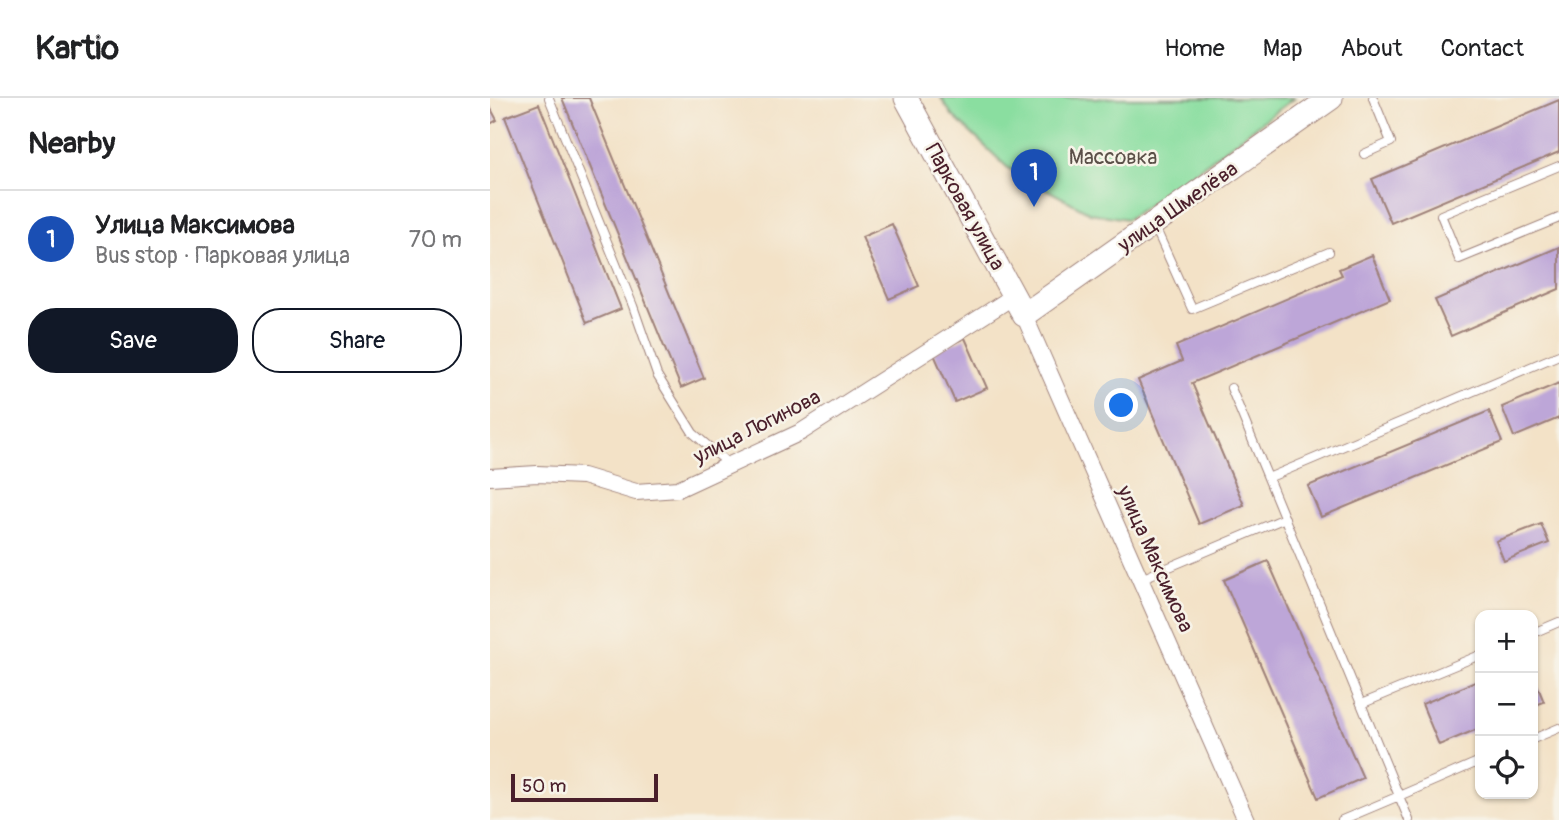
<!DOCTYPE html>
<meta charset="utf-8">
<style>
:root{--surface:#fff;--page:#f6f6f6;--text:#202124;--muted:#757577;--line:#e0e0e0;--accent:#111827}
body{margin:0;font-family:Pangolin,sans-serif;background:var(--page);color:var(--text)}
.controls{position:absolute;right:21px;bottom:21px;display:grid;overflow:hidden;border-radius:14px;box-shadow:0 2px 5px #0004}
.controls button{width:63px;height:63px;display:grid;place-items:center;padding:0;border:0;border-bottom:2px solid var(--line);background:var(--surface);color:var(--text);font:35px sans-serif}
.scale{position:absolute;left:21px;bottom:18px;width:147px;box-sizing:border-box;padding-left:7px;border:4px solid #4a1f2b;border-top:0;font-size:19px;line-height:24px;white-space:nowrap;color:#4a1f2b;-webkit-text-stroke:5px #f7f3e8;paint-order:stroke}
.you{position:absolute;left:632px;top:308px;width:24px;height:24px;margin:-18px;border:5px solid #fff;border-radius:50%;background:#1a73e8;box-shadow:0 0 0 10px #1a73e833}
.badge{display:grid;place-items:center;width:46px;height:46px;border-radius:50%;background:var(--accent);color:#fff;font-size:23px;font-weight:700}
.pin{position:absolute;translate:-50% -58px;filter:drop-shadow(0 2px 4px #0008)}
.pin::after{content:'';position:absolute;top:37px;width:24px;height:21px;background:inherit;clip-path:polygon(0 0,100% 0,50% 100%)}
.list{margin:0;padding:0;list-style:none}
h2{display:flex;justify-content:space-between;align-items:center;height:91px;margin:0;padding:0 28px;font-size:30px}
h2 small{font-size:23px;font-weight:400;color:var(--muted)}
.list li{display:grid;grid-template-columns:46px 1fr auto;gap:21px;align-items:center;box-sizing:border-box;height:98px;padding:0 28px;border-top:2px solid var(--line)}
.list b{display:block;font-size:26px;white-space:nowrap}
.list p{margin:0;font-size:23px;white-space:nowrap;color:var(--muted)}
.list em{font-size:23px;font-style:normal;color:var(--muted)}
.actions{display:flex;gap:14px;padding:21px 28px}
.actions a{flex:1;padding:16px 0;border:2px solid var(--accent);border-radius:28px;text-align:center;font-size:24px;color:var(--accent)}
.actions .main{background:var(--accent);color:#fff}
.icon{flex:none;width:38px;height:38px;fill:none;stroke:currentColor;stroke-width:2;stroke-linecap:round;stroke-linejoin:round}
.map{position:relative;flex:none;width:1069px;height:722px;overflow:hidden}
header{display:flex;align-items:center;gap:42px;box-sizing:border-box;height:98px;padding:0 35px;background:var(--surface);border-bottom:2px solid var(--line)}
header strong{font-size:33px}
nav{display:flex;gap:38px;margin-inline-start:auto;font-size:24px}
main{display:flex}
aside{flex:1;background:var(--surface)}
.map>svg:first-child{display:block}
.green{fill:#8adea0;stroke:#6a7e66;stroke-width:2}
.building{fill:#bda6d8}
.lines{fill:none;stroke-linecap:round;stroke-linejoin:round}
.lane-casing{stroke:#9e8079;stroke-width:10}
.street-casing{stroke:#9e8079;stroke-width:18}
.secondary-casing{stroke:#9e8079;stroke-width:25}
.lane{stroke:#fff;stroke-width:8}
.street{stroke:#fff;stroke-width:16}
.secondary{stroke:#fff;stroke-width:23}
.labels{text-anchor:middle;dominant-baseline:central;stroke-width:5;stroke-linejoin:round;paint-order:stroke}
.park-label{font-size:21px;fill:#5a4f48;stroke:#f7f3e8}
.street-label{font-size:21px;fill:#4a1f2b;stroke:#f7f3e8}
</style>
<header>
<strong>Kartio</strong>
<nav><a>Home</a><a>Map</a><a>About</a><a>Contact</a></nav>
</header>
<main>
<aside>
<h2>Nearby<small></small></h2>
<ul class="list">
<li><span class="badge" style="background:#1a4fb4">1</span><div><b>Улица Максимова</b><p>Bus stop · Парковая улица</p></div><em>70 m</em></li>
</ul>
<div class="actions"><a class="main">Save</a><a>Share</a></div>
</aside>
<div class="map">
<svg width="1069" height="722" viewBox="0 0 1069 722">
<rect width="100%" height="100%" fill="#f7f3e8"/>
<filter id="ink" filterUnits="userSpaceOnUse"><feTurbulence type="fractalNoise" baseFrequency=".0143" numOctaves="2"/><feDisplacementMap in="SourceGraphic" scale="14" xChannelSelector="R" yChannelSelector="G"/><feConvolveMatrix kernelMatrix="1 2 1 2 8 2 1 2 1" color-interpolation-filters="sRGB"/></filter>
<filter id="wash" filterUnits="userSpaceOnUse"><feTurbulence type="fractalNoise" baseFrequency=".00686" numOctaves="4" result="noise"/><feDisplacementMap in="SourceGraphic" scale="28" xChannelSelector="R" yChannelSelector="G"/><feGaussianBlur stdDeviation="1.57" result="paint"/><feColorMatrix in="noise" values="0 0 0 0 0 0 0 0 0 0 0 0 0 0 0 0 0 1.4 0 .05"/><feComposite in="paint" operator="in"/></filter>
<g filter="url(#wash)">
<rect width="100%" height="100%" fill="#f3e2c7"/>
<path class="green" d="M451,0H804L687,87L637,121L600,115L519,71L462,17Z"/>
<g id="blocks">
<path class="building" d="M72,0H99L214,280L191,290Z
M1069,2V54L901,125L882,81Z
M49,6L131,211L97,225L15,19Z
M0,9L7,22L0,26Z
M402,126L429,188L399,201L372,139Z
M1069,149V191L961,238L945,202Z
M882,157L900,201L702,285L754,407L709,426L648,282L692,263L686,248L852,177L849,171Z
M475,240L497,290L465,304L443,254Z
M1069,285V320L1024,339L1012,309Z
M999,313L1012,344L831,419L818,388Z
M1051,426L1059,445L1014,463L1006,443Z
M778,463L873,680L828,700L734,482Z
M1043,577L1054,604L1043,608Z
M990,582V630L949,647L932,606Z"/>
</g>
</g>
<g filter="url(#ink)">
<use href="#blocks" fill-opacity="0" stroke="#9e8079" stroke-width="2"/>
<g class="lines">
<g class="lane-casing">
<path id="lane" d="M59,0L143,208L167,277L203,335L241,368
M874,56L901,44L883,0
M1069,68L951,117L969,161L1069,120
M665,129L702,211L839,154
M741,290L909,698L852,722
M778,380L1069,257
M651,481L795,420
M1043,535L1069,524
M871,606L990,557
M1043,641L1069,630
M919,722L909,698L990,663"/>
</g>
<g class="street-casing">
<path id="street" d="M534,217L756,722
M0,379L47,376L93,378L146,394L188,391L311,334L524,198"/>
</g>
<g class="secondary-casing">
<path id="secondary" d="M416,0L534,217L841,0"/>
</g>
<use href="#lane" class="lane"/>
<use href="#street" class="street"/>
<use href="#secondary" class="secondary"/>
</g>
</g>
<g class="labels">
<g class="park-label">
<text x="623" y="59">Массовка</text>
</g>
<g class="street-label">
<text transform="translate(475 109) rotate(61)">Парковая улица</text>
<text transform="translate(688 109) rotate(-35)">улица Шмелёва</text>
<text transform="translate(267 329) rotate(-27)">улица Логинова</text>
<text transform="translate(665 461) rotate(66)">улица Максимова</text>
</g>
</g>
</svg>
<div class="controls">
<button>+</button>
<button>−</button>
<button><svg class="icon" aria-label="locate" viewBox="0 0 24 24"><circle cx="12" cy="12" r="6"/><path d="M12 2v4M12 18v4M2 12h4M18 12h4"/></svg></button>
</div>
<div class="scale">50 m</div>
<div class="you"></div>
<div class="pin badge" style="left:544px;top:109px;background:#1a4fb4">1</div>
</div>
</main>
